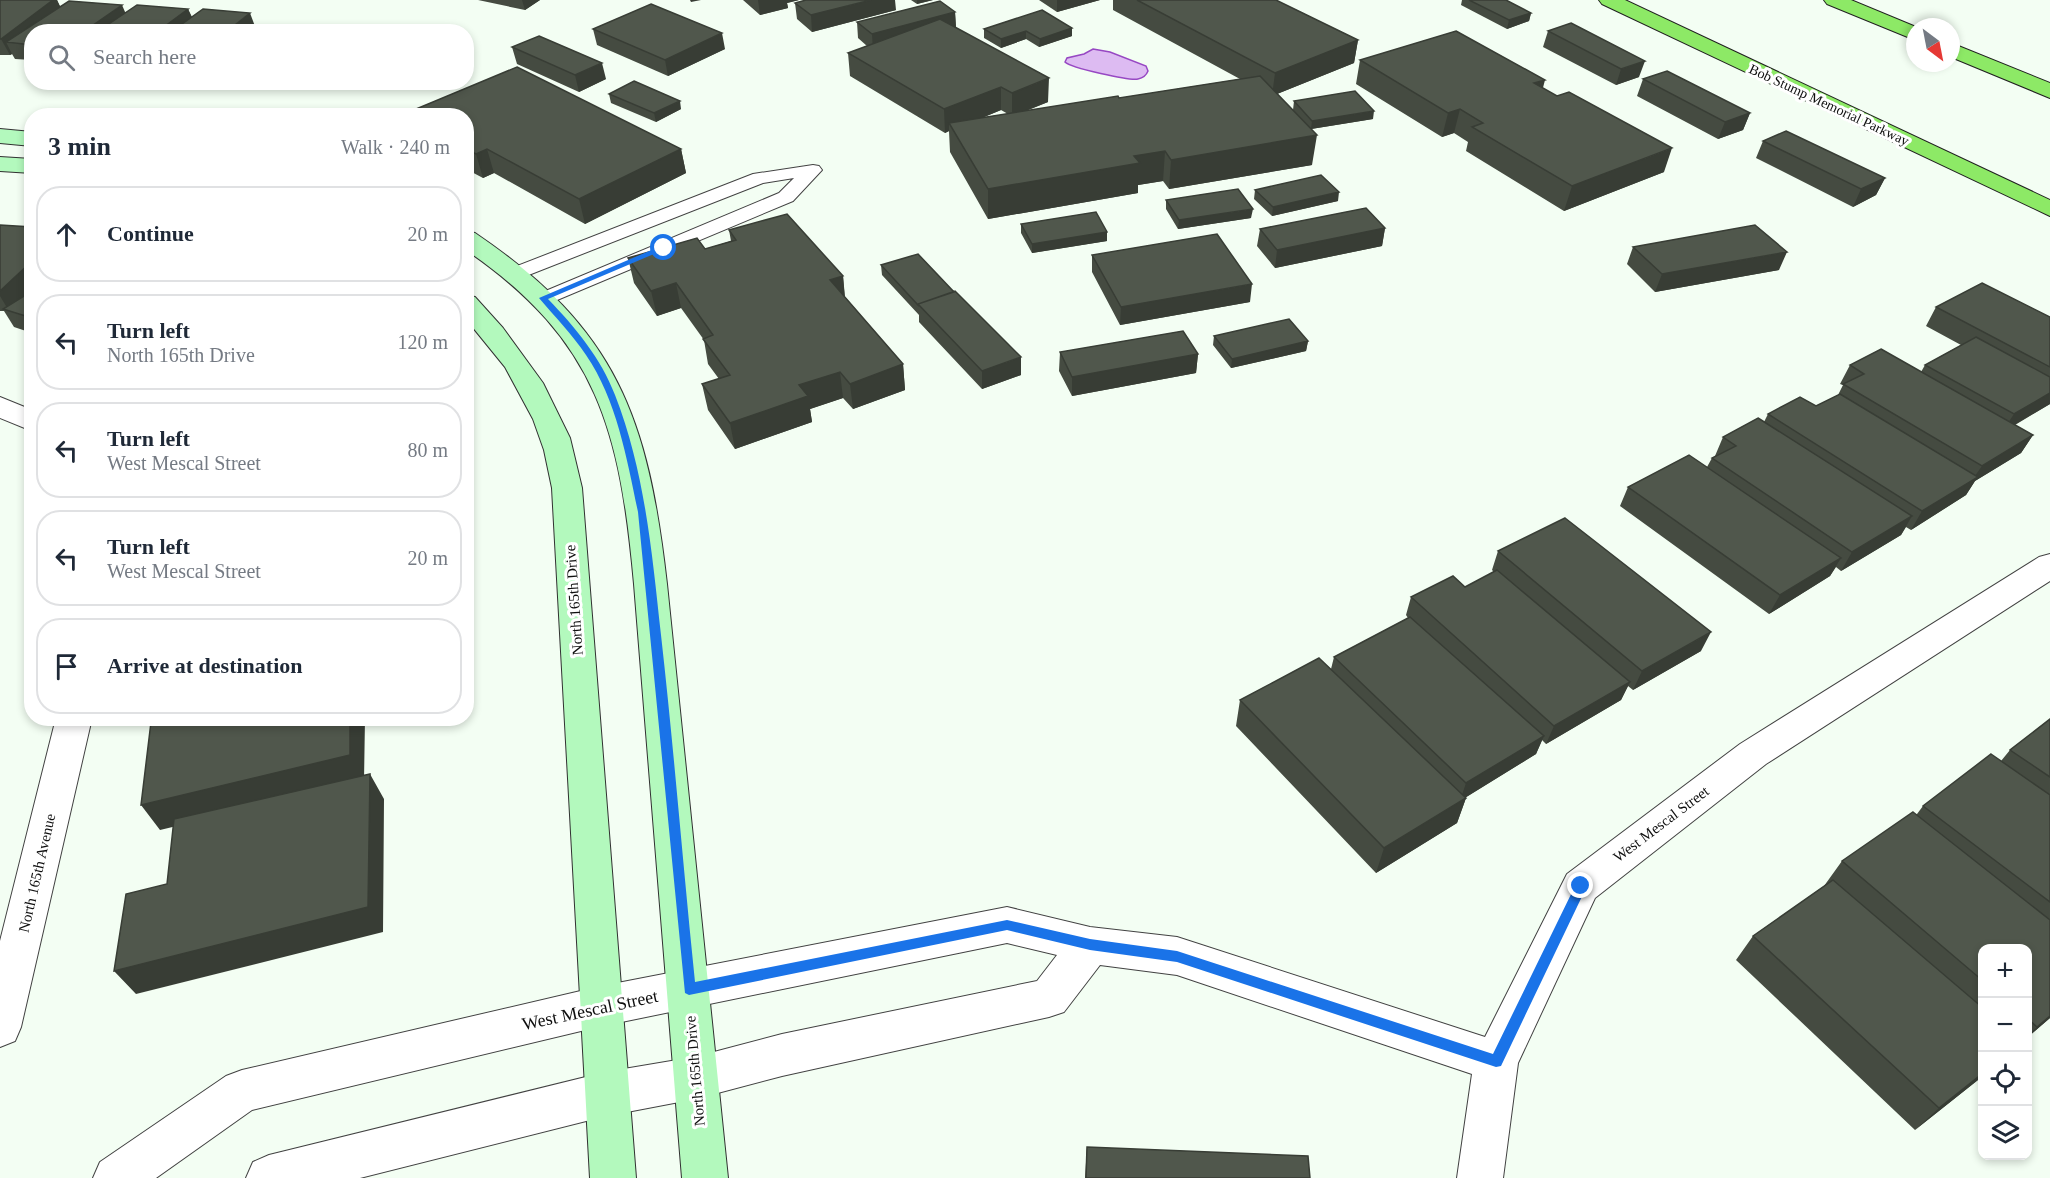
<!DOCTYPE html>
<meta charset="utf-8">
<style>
:root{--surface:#fff;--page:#f2f2f3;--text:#1f2937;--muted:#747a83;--line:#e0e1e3}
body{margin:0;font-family:"Times New Roman",serif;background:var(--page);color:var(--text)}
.controls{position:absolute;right:18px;bottom:18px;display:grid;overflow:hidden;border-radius:12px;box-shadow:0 3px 9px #0003}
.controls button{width:54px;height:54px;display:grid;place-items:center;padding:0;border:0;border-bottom:2px solid var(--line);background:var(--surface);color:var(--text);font:30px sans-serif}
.compass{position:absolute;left:1906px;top:18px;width:54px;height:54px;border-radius:50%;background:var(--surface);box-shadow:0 3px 9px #0003;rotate:148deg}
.stop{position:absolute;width:18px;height:18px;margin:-14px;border:4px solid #1a73e8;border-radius:50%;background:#fff}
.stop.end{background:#1a73e8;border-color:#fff;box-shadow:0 2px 6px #0008}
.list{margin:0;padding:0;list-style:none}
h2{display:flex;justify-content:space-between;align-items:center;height:78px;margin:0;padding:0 24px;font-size:26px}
h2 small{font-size:20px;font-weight:400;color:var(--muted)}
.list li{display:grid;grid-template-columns:39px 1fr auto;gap:18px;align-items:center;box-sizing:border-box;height:96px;margin:0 12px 12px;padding:0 12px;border:2px solid var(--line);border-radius:24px}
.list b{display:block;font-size:22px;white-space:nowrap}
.list p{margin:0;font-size:20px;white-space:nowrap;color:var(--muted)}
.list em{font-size:20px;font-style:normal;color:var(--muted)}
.icon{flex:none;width:33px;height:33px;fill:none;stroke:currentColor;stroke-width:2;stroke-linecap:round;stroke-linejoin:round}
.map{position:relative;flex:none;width:2050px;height:1178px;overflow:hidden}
.search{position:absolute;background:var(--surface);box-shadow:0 3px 9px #0003;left:24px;top:24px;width:450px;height:66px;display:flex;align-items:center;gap:15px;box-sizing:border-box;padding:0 21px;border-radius:24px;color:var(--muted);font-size:22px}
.panel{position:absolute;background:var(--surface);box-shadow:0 3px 9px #0003;left:24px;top:108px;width:450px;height:618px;border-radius:24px}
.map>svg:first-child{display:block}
.water{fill:#ddbbf2;stroke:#9748c3;stroke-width:1.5}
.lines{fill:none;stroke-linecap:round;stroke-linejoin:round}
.lane-casing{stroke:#424242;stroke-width:2}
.street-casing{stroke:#424242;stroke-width:2}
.secondary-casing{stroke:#313131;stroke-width:2}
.highway-casing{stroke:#202020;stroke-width:2}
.lane{fill:#fff;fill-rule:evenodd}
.street{fill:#fff;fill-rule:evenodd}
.secondary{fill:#b3f9bd;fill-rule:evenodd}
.highway{fill:#8de966;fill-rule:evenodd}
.wall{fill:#454b41;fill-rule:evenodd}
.shaded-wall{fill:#383d35}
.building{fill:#50574c;stroke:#383d35;stroke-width:1.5}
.route{fill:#1a73e8}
.labels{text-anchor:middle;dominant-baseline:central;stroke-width:6;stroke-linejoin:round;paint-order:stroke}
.far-street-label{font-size:14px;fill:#0f0f0f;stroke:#fff}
.street-label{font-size:15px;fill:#0f0f0f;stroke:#fff}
.near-street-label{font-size:18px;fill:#0f0f0f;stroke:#fff}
</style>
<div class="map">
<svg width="2050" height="1178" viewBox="0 0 2050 1178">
<rect width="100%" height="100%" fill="#f3fef3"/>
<path class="water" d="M1093,49L1110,52L1146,66L1148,71C1146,76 1143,78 1138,79C1130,81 1071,68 1065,62L1067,58L1084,54Z"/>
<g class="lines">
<g class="lane-casing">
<path id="lane" d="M813,165L819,166L822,170L793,201L550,303H536L533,299L536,295L779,193L794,178L763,183L521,278H507L504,274L507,270L753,174Z"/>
</g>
<g class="street-casing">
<path id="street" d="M0,397L32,410V431L0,418Z
M2050,554V581L1766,764L1595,898L1518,1063L1503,1178H1457L1472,1074L1177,975L1100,965L1064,1012L1049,1017L782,1076L695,1099L606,1116L360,1178H246L253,1162L269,1155L606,1072L695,1057L782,1034L1037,981L1057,955L1007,943L602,1026L252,1110L156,1178H93L100,1162L226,1076L242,1070L602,986L1007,907L1090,927L1177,937L1485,1037L1567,874L1740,744L2039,557Z
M56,718H92L21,1027L15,1041L0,1047V941Z"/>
</g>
<g class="secondary-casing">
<path id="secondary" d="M0,129L32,132V146L0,143Z
M0,157L32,159V173L0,171Z
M466,231L475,233C618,330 648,418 667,584L728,1178H682L634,584C620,432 599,341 466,250Z
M466,295L475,297L503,328L543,383L570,438L582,488L636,1178H590L552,488L544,450L533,419L505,367L466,319Z"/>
</g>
<g class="highway-casing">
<path id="highway" d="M1599,0H1625L2050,200V216L1602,4Z
M1824,0H1851L1916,27L1915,40L1827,4Z
M1951,43L2050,83V98L1951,57Z"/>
</g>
<use href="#lane" class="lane"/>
<use href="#street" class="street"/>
<use href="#secondary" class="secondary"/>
<use href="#highway" class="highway"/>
</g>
<path class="wall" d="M0,0H57L60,7L125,12L188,9L192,17L256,29L253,32H32V60L15,59L12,54L10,55H0Z
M478,0H540L525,10Z
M743,0H799L787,3L788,8L760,15Z
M911,0H933L917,4Z
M1039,0H1100L1057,12Z
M1113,0H1276L1358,40L1354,63L1277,94L1293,110L1294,101L1373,119L1311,129L1312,165L1169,189L1163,181L1138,185V193L988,219L950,152L949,131L945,133L850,76L848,53L867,46L858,38L857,22L955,12L956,28L1048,102L1026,111L1119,98L1240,79L1113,10ZM1001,110L1008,114L984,117Z
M1462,0H1506L1531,13L1529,21L1507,29L1461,5Z
M795,3L896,10L812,32L797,19Z
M1072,28V36L1039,47L1026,39L1001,48L984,38V29Z
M593,29L725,49L668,76L597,45Z
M1548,31L1639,77L1616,85L1543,47Z
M512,47L606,79L579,92L517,64Z
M1360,60L1543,88L1664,172L1564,211L1466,151L1468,142L1454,133L1442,137L1356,84Z
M517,67L681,149L686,173L585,224L494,173L483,178L466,169V116H405L404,114Z
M1643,79L1750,113L1743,130L1718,139L1637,96Z
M609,94L681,109L656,122L611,103Z
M1763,141L1885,178L1876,195L1853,207L1756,158Z
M1255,190L1338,201L1272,216L1254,199Z
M1166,200L1251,218L1178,229L1166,209Z
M1021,224L1107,232V241L1032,253L1021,233Z
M0,225L32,227V290L27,294L32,291V333L14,327L4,311H0Z
M1385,228L1382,246L1275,268L1257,246L1260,229Z
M729,230L843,276L845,297L903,364L905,390L853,409L843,398L810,409L812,422L735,449L708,410L702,384L719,379L708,364L704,340L681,308L657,316L634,283L628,258L705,249L731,241Z
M1633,247L1779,270L1655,292L1627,264Z
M1092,255L1250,302L1120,325L1092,272Z
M881,265L1021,375L982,389L919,322V315L882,275Z
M1936,307L2050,317V404L2015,425L2033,435L2021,453L1975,481L1966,495L1911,530L1906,527L1901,535L1841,571L1836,567L1830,576L1769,614L1620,506L1628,487L1707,467L1712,458L1715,456L1723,437L1764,422L1768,414L1816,406L1838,395L1843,385L1840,384L1850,365L1921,372L1925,365L1961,345L1926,326Z
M1214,336L1308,341L1306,351L1231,368L1213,345Z
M1060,352L1198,354L1196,373L1072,396L1059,371Z
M1498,551L1701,651L1633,690L1628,686L1621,700L1546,744L1542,740L1536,754L1466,797V798L1457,823L1376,873L1236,726L1240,700L1331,669L1334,657L1408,618L1406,615L1411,597L1465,587L1494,572L1492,570Z
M2050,719V1018L2028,1037V948H1983V1076L1915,1130L1736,960L1753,936L1824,886L1842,861L1917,814L1923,806L2001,761L2010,750Z
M1087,1147L1310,1178H1085Z"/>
<path class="shaded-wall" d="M53,0H57L64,14L6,42L12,54L10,55L1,39Z
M522,0H540L525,10Z
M690,0H701L691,2Z
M758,0H799L787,3L788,8L760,15Z
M871,0H895L896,10L812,32L811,15Z
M917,0H933L917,4Z
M1057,0H1100L1057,12Z
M122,5L129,21L114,32H83Z
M188,9L195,25L187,32H157Z
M955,12L956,28L873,51L872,34Z
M250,13L256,29L253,32H226Z
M1531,13L1529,21L1507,29L1509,20Z
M1072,28V36L1039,47L1040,39Z
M1026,31V39L1001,48V39Z
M722,33L725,49L668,76L665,60Z
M1358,40L1354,63L1272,96L1275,73Z
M1645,61L1639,77L1616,85L1621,69Z
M602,63L606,79L579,92L575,75Z
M1049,78L1048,102L1012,116V93Z
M1545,80L1539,103L1534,83Z
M1001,87V110L953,130L949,123V131L945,133L944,109Z
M680,101L681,109L656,122L654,113Z
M1460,109L1454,133L1442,137L1448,113Z
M1374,111L1373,119L1311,129L1312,121Z
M1750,113L1743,130L1718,139L1725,122Z
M1317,135L1312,165L1169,189L1171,160Z
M1672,148L1664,172L1564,211L1572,186Z
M487,149L494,173L483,178L476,154Z
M681,149L686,173L585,224L579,199Z
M1165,151L1163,181L1138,185V193L988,219V189L1134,156Z
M1885,178L1876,195L1853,207L1861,189Z
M1339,192L1338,201L1272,216L1273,207Z
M1253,209L1251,218L1178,229L1179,220Z
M1385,228L1382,246L1275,268L1277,250Z
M1107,232V241L1032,253V244Z
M1787,252L1779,270L1655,292L1662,274Z
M32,261V290L9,311L0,296V291Z
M843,276L845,301L830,280Z
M676,283L681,308L657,316L651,291Z
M1252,284L1250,302L1120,325L1121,307Z
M1308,341L1306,351L1231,368L1232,359Z
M1198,354L1196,373L1072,396V377Z
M1021,357V375L982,389V371Z
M903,364L905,390L853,409L850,384Z
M840,372L843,398L810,409L812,422L735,449L730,423L799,385Z
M2050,393V404L2002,432L2014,414Z
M2033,435L2021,453L1975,481L1966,495L1911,530L1922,511L1972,480L1982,466Z
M1912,516L1901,535L1841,571L1852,552Z
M1841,558L1830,576L1769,614L1780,595Z
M1711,632L1701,651L1633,690L1642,671Z
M1630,682L1621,700L1546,744L1554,726Z
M350,718H365L364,781L160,830L141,805Z
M1544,736L1536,754L1460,801L1466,783Z
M370,774L384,799L383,932L136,994L114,971Z
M1466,798L1457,823L1376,873L1384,848Z
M2050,1016V1018L2028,1037V1035Z
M1983,1073V1076L1915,1130L1939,1108Z"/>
<path class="building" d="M0,0H53L1,39H0Z
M806,0H871L811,15L795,3Z
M1137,0H1276L1358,40L1275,73Z
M1469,0H1506L1531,13L1509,20Z
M69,1L122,5L83,32H32V45L6,42Z
M940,1L955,12L872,34L857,22Z
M651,4L722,33L665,60L593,29Z
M137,5L188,9L157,32H97Z
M203,9L250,13L226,32H171Z
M1042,10L1072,28L1040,39L1026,31L1001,39L984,29Z
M940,19L1049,78L1012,93L1001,87L944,109L848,53Z
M1571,23L1645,61L1621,69L1548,31Z
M1456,31L1545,80L1534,83L1557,96L1569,92L1672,148L1572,186L1472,127L1483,123L1460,109L1448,113L1360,60Z
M539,36L602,63L575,75L512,47Z
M517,67L681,149L579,199L487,149L476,154L466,149V116H406L404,114Z
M1667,71L1750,113L1725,122L1643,79Z
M1260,76L1317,135L1171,160L1165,151L1134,156L1140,163L988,189L949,123L1118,96L1119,98Z
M634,81L680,101L654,113L609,94Z
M1355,91L1374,111L1312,121L1294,101Z
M1786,131L1885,178L1861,189L1763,141Z
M1321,175L1339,192L1273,207L1255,190Z
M1238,189L1253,209L1179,220L1166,200Z
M1366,208L1385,228L1277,250L1260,229Z
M1096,212L1107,232L1032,244L1021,224Z
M787,214L843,276L830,280L903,364L850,384L840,372L799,385L808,396L730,423L702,384L730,375L703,339L713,335L676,283L651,291L628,258L697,238L705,249L736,240L729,230Z
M0,225L32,227V261L0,291Z
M1755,225L1787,252L1662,274L1633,247Z
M1217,234L1252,284L1121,307L1092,255Z
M918,254L954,292L918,304V305L881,265Z
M1982,283L2050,317V367L1936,307Z
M32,291V318L3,309Z
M955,291L1021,357L982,371L918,304Z
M1289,319L1308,341L1232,359L1214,336Z
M1183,331L1198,354L1072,377L1060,352Z
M1976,337L2050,377V393L2014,414L1925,365Z
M1881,349L2033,435L1982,466L1843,384L1864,374L1850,365Z
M1840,394L1978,477L1922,511L1768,414L1800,397L1816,406Z
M1758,418L1912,516L1852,552L1712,458L1736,446L1723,437Z
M1689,455L1841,558L1780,595L1628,487Z
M1565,518L1711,632L1642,671L1498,551Z
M1497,570L1630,682L1554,726L1411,597L1453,576L1465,587Z
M1410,617L1544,736L1466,783L1334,657Z
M1319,658L1466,798L1384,848L1240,700Z
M165,718H350V755L141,805L151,722Z
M2050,719V777L2010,750Z
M1991,754L2050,795V902L1923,806Z
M370,774L368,907L114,971L126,894L167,884L174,819Z
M1913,812L2050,920V1016L2037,1027L2028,1019V948H1983V981L1842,861Z
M1833,880L1983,1008V1073L1939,1108L1753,936Z
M1087,1147L1308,1156L1310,1178H1086Z"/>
<path class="route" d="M661,246L668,248L548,299C575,327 601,358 615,395C645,472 652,553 661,635C674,750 683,866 695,982L1007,920L1090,939L1177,951L1493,1054L1577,882H1585L1587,886L1501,1066L1496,1067L1177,962L1090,950L1007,930L689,995L685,993L638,512C627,460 617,400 586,355C572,334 555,317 539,298Z"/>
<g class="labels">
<g class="far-street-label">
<text transform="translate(1829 105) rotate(25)">Bob Stump Memorial Parkway</text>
</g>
<g class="street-label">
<text transform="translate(574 600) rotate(-94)">North 165th Drive</text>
<text transform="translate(1661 824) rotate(-37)">West Mescal Street</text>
<text transform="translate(37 873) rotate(-77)">North 165th Avenue</text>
<text transform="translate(695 1071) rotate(-95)">North 165th Drive</text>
</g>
<g class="near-street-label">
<text transform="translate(590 1010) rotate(-12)">West Mescal Street</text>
</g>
</g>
</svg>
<div class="controls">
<button>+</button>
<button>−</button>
<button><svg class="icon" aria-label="locate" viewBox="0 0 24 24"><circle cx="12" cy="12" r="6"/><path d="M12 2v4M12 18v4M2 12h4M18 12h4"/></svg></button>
<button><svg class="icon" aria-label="layers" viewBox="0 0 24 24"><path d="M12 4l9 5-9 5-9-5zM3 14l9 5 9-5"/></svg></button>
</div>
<svg class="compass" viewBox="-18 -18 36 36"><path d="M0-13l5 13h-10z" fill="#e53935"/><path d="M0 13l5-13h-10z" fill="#747a83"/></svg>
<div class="stop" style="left:664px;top:248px"></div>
<div class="stop end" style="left:1581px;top:886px"></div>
<div class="search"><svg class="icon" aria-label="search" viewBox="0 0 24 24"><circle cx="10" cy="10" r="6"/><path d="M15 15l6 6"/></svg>Search here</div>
<section class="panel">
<h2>3 min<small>Walk · 240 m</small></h2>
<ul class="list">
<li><svg class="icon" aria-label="ahead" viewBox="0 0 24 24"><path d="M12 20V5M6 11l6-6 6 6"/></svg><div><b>Continue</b></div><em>20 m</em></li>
<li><svg class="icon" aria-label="left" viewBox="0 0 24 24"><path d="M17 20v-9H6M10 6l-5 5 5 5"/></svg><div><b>Turn left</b><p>North 165th Drive</p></div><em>120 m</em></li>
<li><svg class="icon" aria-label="left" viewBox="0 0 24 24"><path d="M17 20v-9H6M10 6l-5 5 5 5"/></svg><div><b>Turn left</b><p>West Mescal Street</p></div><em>80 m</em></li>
<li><svg class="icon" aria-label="left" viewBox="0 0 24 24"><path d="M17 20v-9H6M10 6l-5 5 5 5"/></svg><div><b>Turn left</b><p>West Mescal Street</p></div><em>20 m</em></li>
<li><svg class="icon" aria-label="arrive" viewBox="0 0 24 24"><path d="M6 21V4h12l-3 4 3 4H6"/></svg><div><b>Arrive at destination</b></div></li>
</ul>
</section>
</div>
